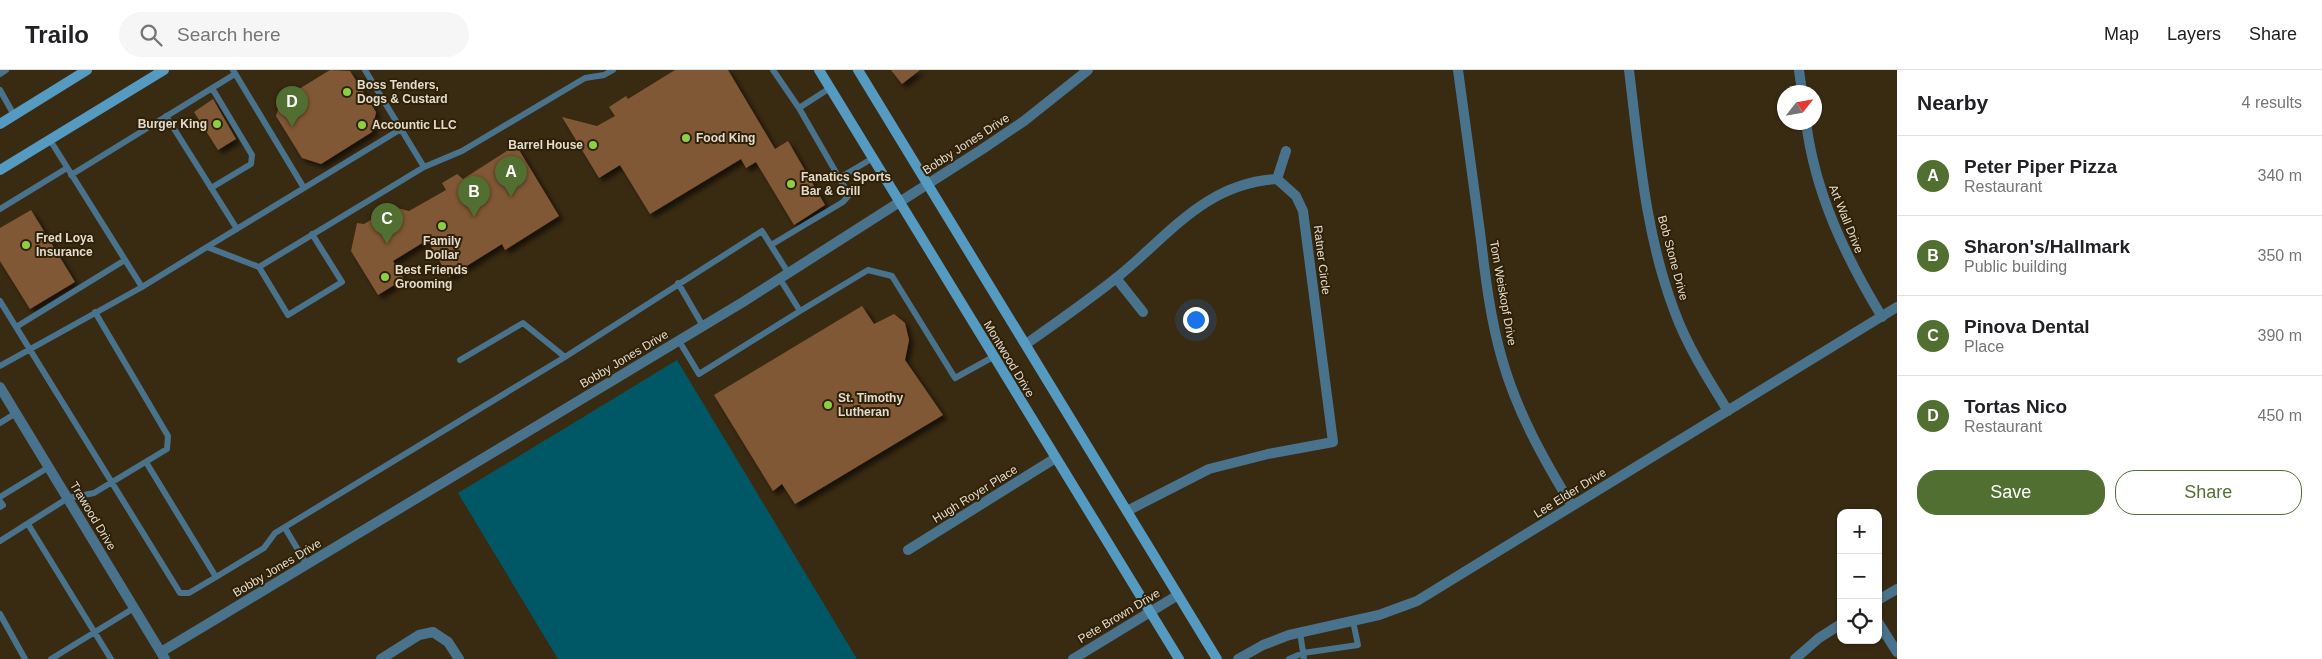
<!DOCTYPE html>
<meta charset="utf-8">
<style>
:root{--surface:#fff;--page:#f6f6f6;--text:#202124;--muted:#757577;--line:#e0e0e0;--accent:#526f32}
body{margin:0;font-family:Arial,sans-serif;background:var(--page);color:var(--text)}
.controls{position:absolute;right:15px;bottom:15px;display:grid;overflow:hidden;border-radius:10px;box-shadow:0 1px 4px #0004}
.controls button{width:45px;height:45px;display:grid;place-items:center;padding:0;border:0;border-bottom:1px solid var(--line);background:var(--surface);color:var(--text);font:25px sans-serif}
.compass{position:absolute;left:1777px;top:15px;width:45px;height:45px;border-radius:50%;background:var(--surface);box-shadow:0 1px 4px #0004;rotate:59deg}
.you{position:absolute;left:1195px;top:249px;width:18px;height:18px;margin:-12px;border:4px solid #fff;border-radius:50%;background:#1a73e8;box-shadow:0 0 0 8px #1a73e833}
.badge{display:grid;place-items:center;width:32px;height:32px;border-radius:50%;background:var(--accent);color:#fff;font-size:16px;font-weight:700}
.pin{position:absolute;translate:-50% -41px;filter:drop-shadow(0 1px 2px #0008)}
.pin::after{content:'';position:absolute;top:26px;width:18px;height:15px;background:inherit;clip-path:polygon(0 0,100% 0,50% 100%)}
.list{margin:0;padding:0;list-style:none}
h2{display:flex;justify-content:space-between;align-items:center;height:65px;margin:0;padding:0 20px;font-size:21px}
h2 small{font-size:16px;font-weight:400;color:var(--muted)}
.list li{display:grid;grid-template-columns:32px 1fr auto;gap:15px;align-items:center;box-sizing:border-box;height:80px;padding:0 20px;border-top:1px solid var(--line)}
.list b{display:block;font-size:19px;white-space:nowrap}
.list p{margin:0;font-size:16px;white-space:nowrap;color:var(--muted)}
.list em{font-size:16px;font-style:normal;color:var(--muted)}
.actions{display:flex;gap:10px;padding:15px 20px}
.actions a{flex:1;padding:11px 0;border:1px solid var(--accent);border-radius:20px;text-align:center;font-size:18px;color:var(--accent)}
.actions .main{background:var(--accent);color:#fff}
.icon{flex:none;width:28px;height:28px;fill:none;stroke:currentColor;stroke-width:2;stroke-linecap:round;stroke-linejoin:round}
.map{position:relative;flex:none;width:1897px;height:589px;overflow:hidden}
header{display:flex;align-items:center;gap:30px;box-sizing:border-box;height:70px;padding:0 25px;background:var(--surface);border-bottom:1px solid var(--line)}
header strong{font-size:24px}
nav{display:flex;gap:28px;margin-inline-start:auto;font-size:18px}
.search{width:350px;height:45px;background:var(--page);display:flex;align-items:center;gap:12px;box-sizing:border-box;padding:0 18px;border-radius:28px;color:var(--muted);font-size:19px}
main{display:flex}
aside{flex:1;background:var(--surface)}
.map>svg:first-child{display:block}
.water{fill:#005866}
.building{fill:#815834;filter:url(#shadow)}
.lines{fill:none;stroke-linecap:round;stroke-linejoin:round}
.service{stroke:#49738c;stroke-width:6}
.minor{stroke:#49738c;stroke-width:10}
.tertiary{stroke:#49738c;stroke-width:10}
.secondary{stroke:#549ac1;stroke-width:10}
.poi-dot{fill:#8ece43;stroke:#2e2108;stroke-width:2}
.labels{text-anchor:middle;dominant-baseline:central;stroke-width:4;stroke-linejoin:round;paint-order:stroke}
.poi-label{font-size:12px;font-weight:bold;fill:#e4dbcd;stroke:#2e2108;text-anchor:start}
.street-label{font-size:12px;fill:#e4dbcd;stroke:#2e2108}
</style>
<header>
<strong>Trailo</strong>
<div class="search"><svg class="icon" aria-label="search" viewBox="0 0 24 24"><circle cx="10" cy="10" r="6"/><path d="M15 15l6 6"/></svg>Search here</div>
<nav><a>Map</a><a>Layers</a><a>Share</a></nav>
</header>
<main>
<div class="map">
<svg width="1897" height="589" viewBox="0 0 1897 589">
<defs>
<filter id="shadow"><feDropShadow dx="4" dy="4" stdDeviation="2.5" flood-color="#0009"/></filter>
</defs>
<rect width="100%" height="100%" fill="#392a12"/>
<path class="water" d="M677,290L857,589H558L458,423Z"/>
<path class="building" d="M330,0L350,1L376,42L372,62L321,94L302,88L276,46L281,30Z
M675,0H728L775,79L788,71L825,135L794,155L756,92L746,98L741,89L650,144L620,95L599,108L562,47L597,56L615,46L609,37L626,26L628,29Z
M891,0H920L902,14Z
M213,29L236,69L218,80L194,42Z
M516,75L559,146L505,180L502,174L449,207L427,170L393,191L404,209L378,225L351,181L357,153L364,154L393,137L409,141L446,120L442,113L457,104L463,109Z
M31,140L75,212L30,239L0,191V158Z
M862,236L874,254L894,244L905,253L909,270L905,290L943,345L795,434L782,414L773,421L714,325Z"/>
<g class="lines">
<path class="service" d="M365,0L424,97
M0,4L6,0
M0,20L14,45
M799,38L830,18
M166,46L237,159
M50,70L142,217
M71,105L235,4
M841,107L873,88
M211,118L251,94L252,85L212,18
M304,118L401,59
M0,139L67,98
M771,175L843,132L849,125L799,38L773,0
M207,177L304,118L233,0
M259,197L288,245L342,212L312,164
M780,209L800,241L868,200L892,206L955,308L993,287
M678,213L703,256
M0,231L180,523H189L216,507L146,392
M16,257L125,190
M679,271L699,304L800,241
M565,287L762,161L789,204
M0,296L142,217L207,177L259,197L424,97L462,81L585,8L604,5L613,0
M0,353L16,343
M0,427L49,397
M0,431L3,435L0,437
M28,454L111,589
M285,458L307,495
M0,471L68,428L94,423L167,379L168,366L95,242
M216,507L264,478L275,463L565,287L523,253L460,290
M0,544L25,589
M1300,562L1304,589
M51,589L134,538
M1289,589L1303,583L1358,575L1353,551"/>
<path class="minor" d="M1458,0C1465,54 1473,108 1480,162C1485,204 1490,248 1502,289C1517,342 1544,390 1572,436
M1629,0C1639,81 1645,163 1674,240C1687,276 1708,309 1728,341
M1799,0L1802,22
M1806,52C1815,123 1845,186 1882,247
M1277,109L1286,81
M1116,208L1143,242
M1026,274C1056,253 1086,232 1115,209C1168,167 1204,113 1277,109L1296,126L1303,141L1333,372L1268,384L1209,399L1127,441
M908,480L1054,389
M1878,530L1897,519
M1878,552L1897,582
M161,582L743,232L981,80L1024,51L1088,0
M381,589L419,565L433,562L448,572L459,589
M1073,589L1178,525
M1238,589L1263,575L1289,565L1379,545L1417,531L1897,237
M1795,589L1819,568L1841,554"/>
<path class="tertiary" d="M0,317L165,589"/>
<path class="secondary" d="M819,0L1179,589
M858,0L1217,589
M0,54L87,0
M0,100L164,0"/>
</g>
<g class="poi-dot">
<circle cx="347" cy="22" r="5"/>
<circle cx="217" cy="54" r="5"/>
<circle cx="362" cy="55" r="5"/>
<circle cx="686" cy="68" r="5"/>
<circle cx="593" cy="75" r="5"/>
<circle cx="791" cy="114" r="5"/>
<circle cx="442" cy="156" r="5"/>
<circle cx="26" cy="175" r="5"/>
<circle cx="385" cy="207" r="5"/>
<circle cx="828" cy="335" r="5"/>
</g>
<g class="labels">
<g class="poi-label">
<text x="357" y="15">Boss Tenders,<tspan x="357" dy="14">Dogs &amp; Custard</tspan></text>
<text x="207" y="54" text-anchor="end">Burger King</text>
<text x="372" y="55">Accountic LLC</text>
<text x="696" y="68">Food King</text>
<text x="583" y="75" text-anchor="end">Barrel House</text>
<text x="801" y="107">Fanatics Sports<tspan x="801" dy="14">Bar &amp; Grill</tspan></text>
<text x="36" y="168">Fred Loya<tspan x="36" dy="14">Insurance</tspan></text>
<text x="442" y="171" text-anchor="middle">Family<tspan x="442" dy="14">Dollar</tspan></text>
<text x="395" y="200">Best Friends<tspan x="395" dy="14">Grooming</tspan></text>
<text x="838" y="328">St. Timothy<tspan x="838" dy="14">Lutheran</tspan></text>
</g>
<g class="street-label">
<text transform="translate(966 74) rotate(-33)">Bobby Jones Drive</text>
<text transform="translate(1846 149) rotate(68)">Art Wall Drive</text>
<text transform="translate(1673 188) rotate(75)">Bob Stone Drive</text>
<text transform="translate(1322 190) rotate(83)">Ratner Circle</text>
<text transform="translate(1503 223) rotate(80)">Tom Weiskopf Drive</text>
<text transform="translate(624 289) rotate(-31)">Bobby Jones Drive</text>
<text transform="translate(1009 289) rotate(59)">Montwood Drive</text>
<text transform="translate(1570 423) rotate(-32)">Lee Elder Drive</text>
<text transform="translate(975 424) rotate(-32)">Hugh Royer Place</text>
<text transform="translate(93 446) rotate(59)">Trawood Drive</text>
<text transform="translate(277 498) rotate(-31)">Bobby Jones Drive</text>
<text transform="translate(1119 546) rotate(-31)">Pete Brown Drive</text>
</g>
</g>
</svg>
<div class="controls">
<button>+</button>
<button>−</button>
<button><svg class="icon" aria-label="locate" viewBox="0 0 24 24"><circle cx="12" cy="12" r="6"/><path d="M12 2v4M12 18v4M2 12h4M18 12h4"/></svg></button>
</div>
<svg class="compass" viewBox="-18 -18 36 36"><path d="M0-13l5 13h-10z" fill="#e53935"/><path d="M0 13l5-13h-10z" fill="#757577"/></svg>
<div class="you"></div>
<div class="pin badge" style="left:511px;top:127px">A</div>
<div class="pin badge" style="left:474px;top:147px">B</div>
<div class="pin badge" style="left:387px;top:174px">C</div>
<div class="pin badge" style="left:292px;top:57px">D</div>
</div>
<aside>
<h2>Nearby<small>4 results</small></h2>
<ul class="list">
<li><span class="badge">A</span><div><b>Peter Piper Pizza</b><p>Restaurant</p></div><em>340 m</em></li>
<li><span class="badge">B</span><div><b>Sharon's/Hallmark</b><p>Public building</p></div><em>350 m</em></li>
<li><span class="badge">C</span><div><b>Pinova Dental</b><p>Place</p></div><em>390 m</em></li>
<li><span class="badge">D</span><div><b>Tortas Nico</b><p>Restaurant</p></div><em>450 m</em></li>
</ul>
<div class="actions"><a class="main">Save</a><a>Share</a></div>
</aside>
</main>
